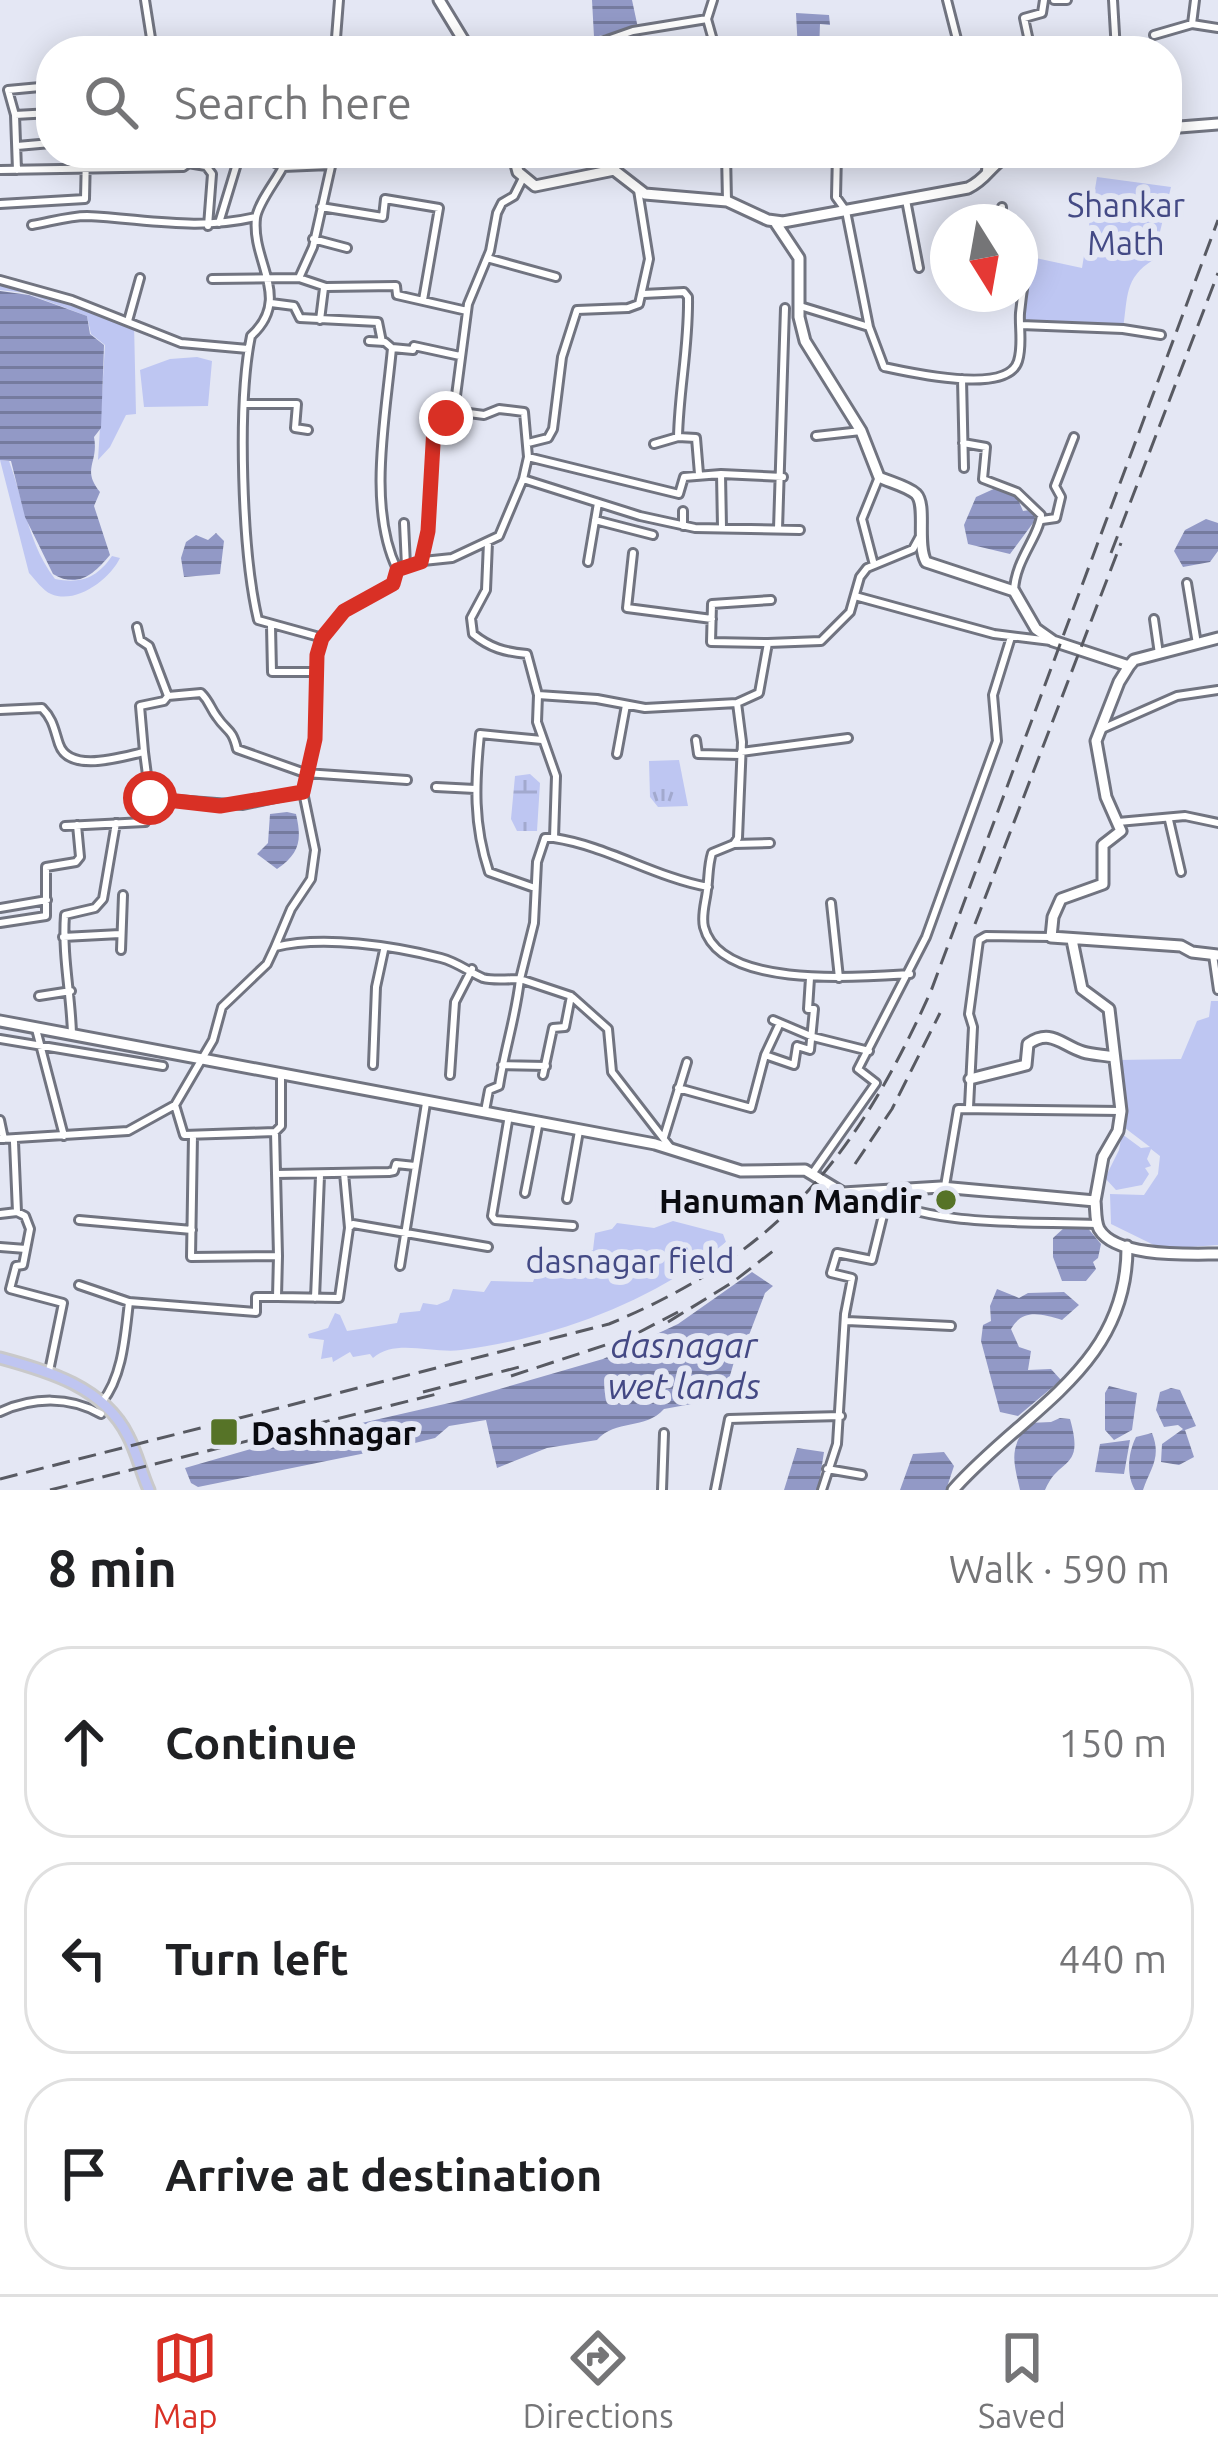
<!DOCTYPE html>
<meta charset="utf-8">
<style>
:root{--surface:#fff;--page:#f6f6f6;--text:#202124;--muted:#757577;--line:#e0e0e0;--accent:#d93025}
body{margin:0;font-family:Ubuntu,sans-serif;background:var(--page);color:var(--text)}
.compass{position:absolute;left:930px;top:204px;width:108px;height:108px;border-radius:50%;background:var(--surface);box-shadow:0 6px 30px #0003;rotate:169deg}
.stop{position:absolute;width:36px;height:36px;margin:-27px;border:9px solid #d93025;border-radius:50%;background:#fff}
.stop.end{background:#d93025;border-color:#fff;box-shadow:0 3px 12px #0008}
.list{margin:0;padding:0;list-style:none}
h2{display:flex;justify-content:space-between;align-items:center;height:156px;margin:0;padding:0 48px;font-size:51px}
h2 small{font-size:39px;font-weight:400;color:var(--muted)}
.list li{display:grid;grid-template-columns:78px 1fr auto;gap:36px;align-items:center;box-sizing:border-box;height:192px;margin:0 24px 24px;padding:0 24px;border:3px solid var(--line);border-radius:48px}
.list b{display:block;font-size:45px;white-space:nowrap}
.list em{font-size:39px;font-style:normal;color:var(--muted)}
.icon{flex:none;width:66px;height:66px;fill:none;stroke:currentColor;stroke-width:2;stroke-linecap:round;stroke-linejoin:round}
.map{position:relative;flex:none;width:1218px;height:1490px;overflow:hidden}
.search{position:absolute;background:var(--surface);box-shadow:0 6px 30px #0003;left:36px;right:36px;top:36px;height:132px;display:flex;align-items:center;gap:30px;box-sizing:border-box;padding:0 42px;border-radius:48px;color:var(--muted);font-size:45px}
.sheet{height:804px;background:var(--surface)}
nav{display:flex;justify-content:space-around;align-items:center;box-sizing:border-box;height:168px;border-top:3px solid var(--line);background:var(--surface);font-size:33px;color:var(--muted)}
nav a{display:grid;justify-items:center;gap:6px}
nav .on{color:var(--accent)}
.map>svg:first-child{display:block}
.grass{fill:url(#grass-tufts)}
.wetland{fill:url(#wetland-marsh)}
.park{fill:#bec6f2}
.water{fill:url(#water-rules)}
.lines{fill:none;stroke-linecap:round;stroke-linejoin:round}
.street-casing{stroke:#717480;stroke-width:12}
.secondary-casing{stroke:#717480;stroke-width:15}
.primary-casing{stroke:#c9c9ca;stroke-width:15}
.street{stroke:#fff;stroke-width:6}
.secondary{stroke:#fff;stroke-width:9}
.primary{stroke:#bfc5f1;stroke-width:9}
.rail{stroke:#585a62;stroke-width:3;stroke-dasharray:18 9;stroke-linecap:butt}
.route{stroke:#d93025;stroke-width:15}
.poi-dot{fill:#567327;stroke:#e4e7f4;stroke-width:4.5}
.labels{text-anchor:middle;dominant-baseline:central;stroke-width:12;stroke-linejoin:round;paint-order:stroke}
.park-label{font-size:33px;fill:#444a85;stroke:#e4e7f4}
.poi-label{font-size:33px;font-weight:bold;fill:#0a0b10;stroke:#e4e7f4;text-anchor:end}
.water-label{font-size:36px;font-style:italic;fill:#444984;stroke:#e4e7f4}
</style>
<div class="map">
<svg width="1218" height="1490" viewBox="0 0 1218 1490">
<defs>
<pattern id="grass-tufts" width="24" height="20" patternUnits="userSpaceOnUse" patternTransform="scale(3)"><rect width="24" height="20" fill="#bec6f2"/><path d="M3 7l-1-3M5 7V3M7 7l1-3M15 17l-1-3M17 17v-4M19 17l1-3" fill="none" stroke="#a2a9ce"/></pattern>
<pattern id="wetland-marsh" width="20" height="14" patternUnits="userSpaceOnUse" patternTransform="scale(3)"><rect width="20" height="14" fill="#bec6f2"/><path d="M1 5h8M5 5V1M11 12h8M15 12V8" fill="none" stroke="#a2a9ce"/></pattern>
<pattern id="water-rules" width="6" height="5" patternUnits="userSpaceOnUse" patternTransform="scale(3)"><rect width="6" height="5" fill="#9299c6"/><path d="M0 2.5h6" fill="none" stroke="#757b9f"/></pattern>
</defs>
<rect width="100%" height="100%" fill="#e4e7f4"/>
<path class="grass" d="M679,760L688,806L658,807L650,797L649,761Z"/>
<path class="wetland" d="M530,774L540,783L537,831H517L511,819L515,776Z"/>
<path class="park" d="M1097,177L1171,187L1153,260C1124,278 1128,297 1123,329L1022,324L1031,257L1082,268Z
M0,283L43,292L134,323L136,414L126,415L110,447L98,460L105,345L91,334L87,316L26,293L0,290Z
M197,357L212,361L208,406L144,407L140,370L170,359Z
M0,460L9,461C24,501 28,544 55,579C81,584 97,578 112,556L120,558C110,579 76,605 51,594C43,591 35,579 29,573Z
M1211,1001H1218V1245L1162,1249L1111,1224L1110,1194L1144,1195L1158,1174L1160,1156L1151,1149L1147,1159L1151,1166L1145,1168L1149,1174L1142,1185L1116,1190L1105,1178L1119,1150L1122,1134L1141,1148L1150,1147L1125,1128L1117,1060L1181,1059L1197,1021L1209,1017Z
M673,1221L723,1234L726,1242C652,1302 555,1338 461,1350C433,1354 395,1338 373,1358L370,1354L353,1357L350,1352L333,1362L332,1357L321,1359L324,1340L309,1338L308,1334L328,1328L335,1313L340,1315L347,1331L397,1323L400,1313L420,1311L423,1303L437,1305L449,1300L453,1289L484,1292L491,1281L533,1282L536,1274L556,1272L563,1263L576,1261L583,1253L593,1250L595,1233L612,1229L617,1223L654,1228Z"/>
<path class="water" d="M592,0H632L638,28L594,37Z
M796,13L829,15L830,25L820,24L819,51H798Z
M0,291L29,295L87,316L90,334L104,345L101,428L94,437C99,463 81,469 100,492L94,506L110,555C94,574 78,589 53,574L25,517L11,461L0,460Z
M998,487L1017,497L1023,511L1030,510L1036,519L1010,554L968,544L964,525L976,497Z
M1206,519L1218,523V551L1210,562L1183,567L1174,551L1185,530Z
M216,533L224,541L220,574L184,577L181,558L186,542L196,535L208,540Z
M287,812L296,814C302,840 300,853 277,869L257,854L268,843L270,814Z
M1086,1226L1101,1244L1098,1258L1093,1262L1096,1269L1086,1281H1062L1053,1257V1238L1065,1227Z
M752,1272L773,1286L765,1293L746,1343L736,1355L729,1379L722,1388L712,1393L708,1401L664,1409C646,1430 615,1419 597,1440L547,1448L497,1468L486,1420L449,1426L435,1438L415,1443L198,1487L191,1483L185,1468L261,1446L458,1401L603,1359L678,1324Z
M997,1289L1019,1298L1028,1293L1064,1292L1079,1305L1062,1320C1041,1314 1023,1308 1011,1329L1019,1347L1031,1351L1028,1370L1051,1369L1061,1380L1018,1416L1000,1412L981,1341L983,1325L991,1321L990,1306Z
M1109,1386L1137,1393L1132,1430L1114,1440L1105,1430V1393Z
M1171,1388L1180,1390L1196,1426L1185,1430L1194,1457L1179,1465L1161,1462L1162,1444L1183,1429L1178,1425L1164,1427L1156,1410L1160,1392Z
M1060,1418L1070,1419C1085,1471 1059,1456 1045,1490H1020C1013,1460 1009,1448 1029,1423L1051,1422Z
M1152,1433C1162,1458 1150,1469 1143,1490H1135C1126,1475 1128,1453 1136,1437Z
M1130,1440L1124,1474L1095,1472L1100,1444Z
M797,1448L824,1452L818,1490H784Z
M944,1452L954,1466L946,1490H900L913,1454Z"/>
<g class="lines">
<g class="street-casing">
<path id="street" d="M145,0L153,51
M713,0L707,19L716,51
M947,0L960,51
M1044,0L1042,13L1024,18L1030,46L1047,43
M1054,0H1067
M1113,0L1116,51
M1192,24L1195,0
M1154,35L1192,24L1218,28
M335,51L339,0
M576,51L633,31L707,19
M15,115L51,113
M17,146L51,143
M726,153L727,201
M971,153L987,155L986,172
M188,163L206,166L212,174L208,226
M0,170L183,167L193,160V153
M17,170L15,115L8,90L51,86
M906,200L919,268
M0,204L85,199L86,153
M321,207L383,217L385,199L439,208L423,300
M1002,222V207
M219,223L239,157L261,156L283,167
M32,225C50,222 69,216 87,216C148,219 195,231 256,217
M313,239L347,248
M487,258L556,277
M299,278L313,247L334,153
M212,279L299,278L326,287L396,286L397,295L467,311
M0,280L72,300L181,343L248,349
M643,294L684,292L688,297C689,345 679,390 678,437
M271,303L294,306L300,318L378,322L382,342
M800,306L869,327L846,211L836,197L837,153
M320,320L324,288
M128,321L140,278
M1021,325L1123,329L1161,335
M869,327L884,367C912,373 1008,395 1018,361C1023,345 1019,328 1020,313C1022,294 1025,274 1029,255L1020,252
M369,341L385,342L392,348
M962,379L964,468
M246,404H297L295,428L308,430
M454,411L484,415L499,409L524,412L528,457L523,479
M816,436L861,431
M528,443L548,438L553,429L562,357L577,310L628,308L639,304L649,259L638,190
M963,443L986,447L983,479L1017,492L1041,515C1039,537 1015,560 1014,591
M654,444L678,437L696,438L699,474
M528,457L679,494L684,477L721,474L783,477
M721,474L722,527
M683,511V526
M595,520L653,535
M1042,520L1056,518L1061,497L1055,486L1074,437
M404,523L406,566
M778,529L785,308
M488,542L486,590L471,618L473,634C490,648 505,652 527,654L538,695L537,722L556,776L554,838H545L537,862L534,923L520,979L571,996L608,1029L612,1072L670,1147
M633,553L627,608L712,619
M423,561L452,558L499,536L523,479L640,516L695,528L800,530
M588,562L598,503
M874,565L862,519L879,477
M397,569C367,507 386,415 392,348L413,350L414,346L460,356
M1187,583L1197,644
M855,596L994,634L1051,641
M1154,619L1159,654
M271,626L272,672H318
M137,627L140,640L149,646L168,696
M323,638L258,620C242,552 237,404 251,336C293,298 251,262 256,218C258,203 276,181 283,167L330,165
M768,643L711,642L712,604L771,600
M538,695L597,699L645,708L737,703
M0,710L42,708C53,719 54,729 59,744C69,774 121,757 144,752L150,798L243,805L303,792
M1102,729L1177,696L1218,690
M696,740L698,754L741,755
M144,752L140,706L164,701L168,696L201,693C210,702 210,708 217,717C227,732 232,728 237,749L305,773L407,780
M741,752L848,738
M617,754L626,705
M436,787L475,789
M1169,820L1181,872
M1118,822L1185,816L1218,823
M65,826L145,822L150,798
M554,838C607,846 654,877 708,887
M734,844L770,843
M532,887L489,872C473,824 475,783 480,734L542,740
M831,903L839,978
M0,908L47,900
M0,923L46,916V867L76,862L80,857L77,825
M63,937L120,934
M275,947L291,909L311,879L315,850L303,792L315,739L317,654L323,638L344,611L393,583L397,570L421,562L428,531L434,427L454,411L468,304L490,251L497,213L502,203L514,196L523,178
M121,950L123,895
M1213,955L1218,990
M910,974C863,977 720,990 704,927C701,915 706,901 707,890C709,876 708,866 712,853L734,844L738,838L742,742L737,703L759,693L768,643L821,641L850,612L860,577L867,568L913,549L919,538
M39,996L71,991
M773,1020L813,1037L869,1051
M36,1029L64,1136
M72,1034C71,994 62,956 65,915L95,908L103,899L116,823
M0,1039L163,1066
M765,1055L794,1065L797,1046L810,1050L814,1009H808L810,978
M373,1065L376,987L384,950
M502,1065L546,1066
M450,1075L455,1002L472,969
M543,1075L553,1028L565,1027L571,996
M678,1088L751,1108L765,1055L780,1023
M175,1105L184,1135L275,1132L281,1126V1074
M969,1107L973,1027L969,1014L979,940L986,936L1051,937
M509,1115L492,1216L495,1220L573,1226
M0,1120L4,1139
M275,1132L278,1256
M664,1137L687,1062
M0,1139L128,1131L175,1105L213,1040L222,1007L267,964L275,947C323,935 394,946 441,958C457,962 469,972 483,978C493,981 510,979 520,979C516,1016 505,1048 499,1086L489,1090L485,1111
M14,1142L17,1212L25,1216L30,1229L23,1265L16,1266L10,1289L63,1303L49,1371
M276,1174L389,1172L394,1171L396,1164L415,1166
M812,1174L876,1083L858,1069L926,937L997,741L993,695L1011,637
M945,1186L958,1109L1121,1111
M865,1192C932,1228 1022,1221 1097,1224
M525,1193L539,1121
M567,1199L579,1131
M0,1214L17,1212
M79,1220L192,1230
M349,1228L353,1224L488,1247
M0,1247L26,1249
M400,1266L426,1103
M79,1285L129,1302
M277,1297L339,1298L349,1228L344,1173
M315,1298L320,1176
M847,1321L951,1326
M102,1402C123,1376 125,1335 129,1302L256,1312V1297H277L278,1256L191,1257L193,1135
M0,1412C33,1397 69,1396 101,1414
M827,1469L862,1475
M662,1490L664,1433
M715,1490L729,1419L841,1416
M822,1490L837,1444L845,1314L852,1278L831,1273L837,1253L872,1260L886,1203"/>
</g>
<g class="secondary-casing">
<path id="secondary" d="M439,0L470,51
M1167,128L1218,124
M513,153L518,172L535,186L614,170L645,194L727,201L768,220L783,222L968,188C993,176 990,158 1021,153
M1098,153L1123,156L1129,153
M775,222L799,258V317L805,341L861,431L879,477C889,482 907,486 916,494C927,505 916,543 926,562L1014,591L1036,629L1053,641L1129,666L1134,660L1218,638
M1129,666L1119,682L1096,741L1106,797L1121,831L1103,845V884L1061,899L1053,917L1051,937L1181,946L1192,952L1218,955
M1072,940L1082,989L1109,1009L1121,1111L1118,1131L1103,1157L1095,1201
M0,1021L655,1144L741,1171L805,1170L843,1193L941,1187L1095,1201C1096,1210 1095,1221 1099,1229C1116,1258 1189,1254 1218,1254
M970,1079L1026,1065L1028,1044C1051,1028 1061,1045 1083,1052C1093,1055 1105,1055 1114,1057
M953,1490C1025,1409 1128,1367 1127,1246"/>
</g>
<g class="primary-casing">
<path id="primary" d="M0,1358C48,1371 104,1387 128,1436C137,1453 141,1472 149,1490"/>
</g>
<use href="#street" class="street"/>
<use href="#secondary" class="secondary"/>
<use href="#primary" class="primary"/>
<path class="rail" d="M1111,553L1218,273
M975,924L1121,543
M855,1164L892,1109L940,1013
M668,1322L733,1282L773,1251
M511,1376L630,1337L678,1312
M423,1392L527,1365
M0,1479L609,1324C780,1253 856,1157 931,991L1218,220
M50,1490L441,1393"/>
</g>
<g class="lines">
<path class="route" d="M150,798L220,806L303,792L315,739L317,655L322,638L344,611L393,584L397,570L421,562L428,531L434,427L446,418"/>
</g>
<g class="poi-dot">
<circle cx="946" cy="1200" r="12"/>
<rect x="209" y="1417" width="30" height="30" rx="6"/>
</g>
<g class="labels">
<g class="park-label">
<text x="1126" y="204">Shankar<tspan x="1126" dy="38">Math</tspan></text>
<text x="630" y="1260">dasnagar field</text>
</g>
<g class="poi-label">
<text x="922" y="1200">Hanuman Mandir</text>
<text x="251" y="1432" text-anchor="start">Dashnagar</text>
</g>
<g class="water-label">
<text x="684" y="1344">dasnagar<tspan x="684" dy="41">wet lands</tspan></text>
</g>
</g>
</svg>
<svg class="compass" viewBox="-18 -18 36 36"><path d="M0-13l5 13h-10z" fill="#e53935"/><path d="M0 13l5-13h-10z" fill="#757577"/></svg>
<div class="stop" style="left:150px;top:798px"></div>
<div class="stop end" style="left:446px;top:418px"></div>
<div class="search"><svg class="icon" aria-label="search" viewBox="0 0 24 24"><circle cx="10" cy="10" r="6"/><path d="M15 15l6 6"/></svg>Search here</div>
</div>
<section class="sheet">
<h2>8 min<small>Walk · 590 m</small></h2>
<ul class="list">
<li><svg class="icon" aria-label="ahead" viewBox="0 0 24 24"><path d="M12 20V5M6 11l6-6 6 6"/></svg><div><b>Continue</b></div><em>150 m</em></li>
<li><svg class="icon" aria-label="left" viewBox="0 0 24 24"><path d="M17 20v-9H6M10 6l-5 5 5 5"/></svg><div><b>Turn left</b></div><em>440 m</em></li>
<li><svg class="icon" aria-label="arrive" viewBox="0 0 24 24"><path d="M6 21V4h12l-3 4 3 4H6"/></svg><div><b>Arrive at destination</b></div></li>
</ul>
</section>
<nav>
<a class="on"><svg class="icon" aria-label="map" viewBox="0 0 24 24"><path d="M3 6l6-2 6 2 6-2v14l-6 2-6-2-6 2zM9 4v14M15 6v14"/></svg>Map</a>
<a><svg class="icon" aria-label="directions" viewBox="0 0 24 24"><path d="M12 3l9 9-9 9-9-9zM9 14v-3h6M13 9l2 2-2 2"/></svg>Directions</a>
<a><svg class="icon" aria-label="saved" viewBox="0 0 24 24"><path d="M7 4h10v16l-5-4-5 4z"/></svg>Saved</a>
</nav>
